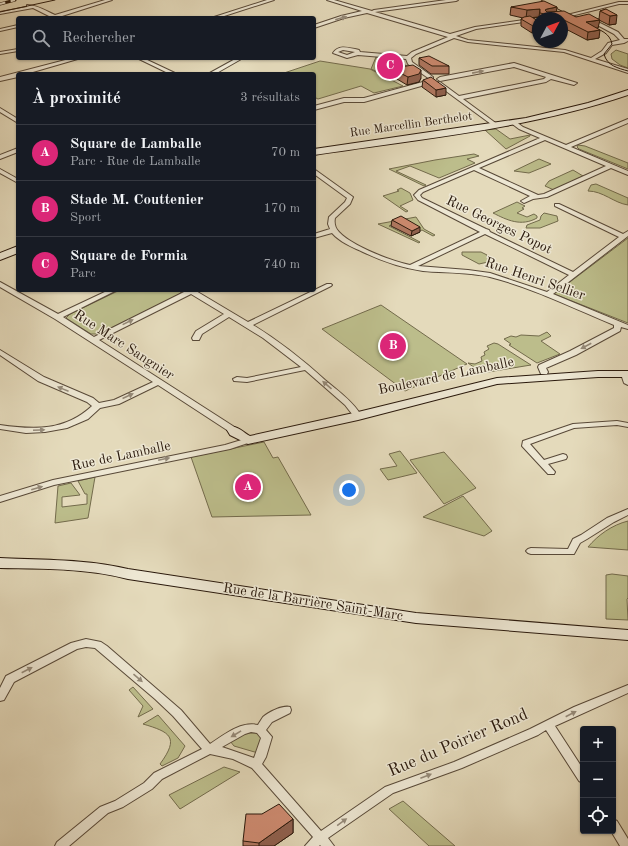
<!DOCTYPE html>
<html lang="fr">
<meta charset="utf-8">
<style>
:root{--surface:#171b24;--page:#242831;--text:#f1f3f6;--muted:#9ea1a6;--line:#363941;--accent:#db2777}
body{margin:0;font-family:"Old Standard TT",serif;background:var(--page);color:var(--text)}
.controls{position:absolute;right:12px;bottom:12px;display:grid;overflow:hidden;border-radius:4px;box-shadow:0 1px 3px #0004}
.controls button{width:36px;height:36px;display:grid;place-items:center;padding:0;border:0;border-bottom:1px solid var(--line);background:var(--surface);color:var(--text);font:20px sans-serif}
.compass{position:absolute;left:532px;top:12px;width:36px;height:36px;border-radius:50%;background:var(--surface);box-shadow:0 1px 3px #0004;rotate:49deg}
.you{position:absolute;left:349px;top:490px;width:14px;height:14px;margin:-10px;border:3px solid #fff;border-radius:50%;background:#1a73e8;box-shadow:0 0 0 6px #1a73e833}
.badge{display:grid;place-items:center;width:26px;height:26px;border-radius:50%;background:var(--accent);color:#fff;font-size:13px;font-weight:700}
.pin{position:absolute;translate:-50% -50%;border:2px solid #fff;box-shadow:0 1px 4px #0006}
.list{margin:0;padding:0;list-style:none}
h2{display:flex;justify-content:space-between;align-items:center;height:52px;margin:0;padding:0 16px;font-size:17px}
h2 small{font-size:13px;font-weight:400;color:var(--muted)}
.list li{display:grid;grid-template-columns:26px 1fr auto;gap:12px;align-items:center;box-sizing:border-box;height:56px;padding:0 16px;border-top:1px solid var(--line)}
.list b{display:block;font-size:15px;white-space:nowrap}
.list p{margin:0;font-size:13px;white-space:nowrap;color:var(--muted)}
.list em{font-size:13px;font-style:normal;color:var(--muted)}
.icon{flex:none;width:22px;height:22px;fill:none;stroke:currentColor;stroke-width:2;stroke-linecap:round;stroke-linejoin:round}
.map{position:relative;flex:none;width:628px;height:846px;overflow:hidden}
.search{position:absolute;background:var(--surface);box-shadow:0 1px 3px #0004;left:16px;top:16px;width:300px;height:44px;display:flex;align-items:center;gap:10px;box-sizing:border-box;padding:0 14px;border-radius:4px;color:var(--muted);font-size:15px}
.panel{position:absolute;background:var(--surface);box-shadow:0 1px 3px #0004;left:16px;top:72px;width:300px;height:220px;border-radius:4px}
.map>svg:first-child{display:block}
.green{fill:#bcbd8b;stroke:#736b4c}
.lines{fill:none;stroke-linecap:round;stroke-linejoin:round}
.street-casing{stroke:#584938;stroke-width:2}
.secondary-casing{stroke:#2a190c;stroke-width:2}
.street{fill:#ede7d3;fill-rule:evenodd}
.secondary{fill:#ede7d3;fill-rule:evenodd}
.tram{stroke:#2a190c;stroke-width:1}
.rail-casing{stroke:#2a190c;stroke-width:3}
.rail{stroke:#ede7d3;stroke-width:2;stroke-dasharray:5.5;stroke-linecap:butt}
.wall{fill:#b17861;stroke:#2a190c}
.shaded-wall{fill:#90614f;stroke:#2a190c}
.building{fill:#ce8b71;stroke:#2a190c}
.oneway{fill:#958a79}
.labels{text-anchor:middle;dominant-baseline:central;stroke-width:3;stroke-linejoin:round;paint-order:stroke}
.far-street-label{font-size:12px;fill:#2a190c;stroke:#ede7d3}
.street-label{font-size:14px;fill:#2a190c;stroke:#ede7d3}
.near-street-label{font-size:17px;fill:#2a190c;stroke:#ede7d3}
</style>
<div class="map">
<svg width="628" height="846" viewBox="0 0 628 846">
<rect width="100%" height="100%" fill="#e4dabb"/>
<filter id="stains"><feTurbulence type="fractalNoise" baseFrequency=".005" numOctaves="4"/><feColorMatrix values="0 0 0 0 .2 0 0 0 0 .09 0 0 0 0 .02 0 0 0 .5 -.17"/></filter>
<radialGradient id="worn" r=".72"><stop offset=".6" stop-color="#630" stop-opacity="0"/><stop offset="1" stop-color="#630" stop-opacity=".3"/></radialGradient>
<path class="green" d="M616,50L628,54V68L620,65L612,59L611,54Z
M376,57L397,60V63H401L409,67L382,74L371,69Z
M320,61L370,69L403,86L374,93L361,86L318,99L314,97V74H281Z
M496,129L510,139L530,135V136L506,149L485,130Z
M578,145L585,146L628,163V169L579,149L577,147Z
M474,154L479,156L467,159L475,163L439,178L410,166L396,171L426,185L424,186L389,169L435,160Z
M539,159L551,164L529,173L514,171Z
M573,170L583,176L554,190L545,186L549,181Z
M596,184L628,198V205C614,203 603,191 588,191L591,185Z
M401,188L410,193L413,200L400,206L408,211L406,212L383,196L399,191L397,190Z
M517,202L525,206L522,208L524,209L517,213L527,217L534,214L537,216V218C521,227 507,220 493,213Z
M544,213L557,216L558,221L540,228H526L527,225L540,220L541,216Z
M416,217L424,229L435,235L433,236L422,230L420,231L400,221L389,226L420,242L419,243L378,224Z
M628,238V323L554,294Z
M462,252H481L487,255L488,262L479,264L462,255Z
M120,290H182L180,294L99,334H91L66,318L70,314Z
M381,305L467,364L405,391L322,329Z
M547,332L551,336L541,341L560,354L537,363L509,345L511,344L504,339L511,336L516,337L521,335L539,336Z
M494,343L498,344L531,365L482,373L468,363L475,364L482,361L481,357L485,355L484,352L489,349L487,346Z
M264,442L273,458L278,457L311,515L212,517L191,457Z
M400,451L417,473L388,480L380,469L397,466L389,454Z
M444,452L476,488L444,504L410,460Z
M95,477L88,518L55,523L58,486L71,483L80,495L62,497V507L87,504V494H85L78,481Z
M463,496L492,531L484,536L423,517Z
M628,521V550L588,547C598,535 612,525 628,521Z
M612,574L628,576V598L627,599L628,620L606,619V575Z
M133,687L153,709L138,717L143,706L129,690Z
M158,715L185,746L178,758L162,766L160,764C180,737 170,732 143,724Z
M246,733H256L261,736L260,747L258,753L234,746L230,741Z
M224,767L240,772L180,809L169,795Z
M403,801L455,846H429L389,809Z"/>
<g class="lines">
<g class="street-casing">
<path id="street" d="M105,0H112L59,17V18H49L51,17L33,8L0,14V12L27,7V5C37,5 46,11 55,15Z
M267,0H274L218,18H211Z
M327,0H334L372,11L374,10L446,0H458L456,1L375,12L450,34L475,27L538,18H540H538V20L476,29L456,36L468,40L565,50L591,58L602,51L608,43L620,40L614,34L588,20V18H590L618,32L624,39H628V41L624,43L612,45L606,53L595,59L628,69V73L564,52L468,42L454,38L416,54L411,58L412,62L433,77V79L431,80L408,64L406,59L358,55L347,58L333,53C339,44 349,48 359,50L360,52L407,56L412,52L448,37L367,13L344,18L314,28V25L341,16L362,11ZM343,50L355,52L347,55L338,52Z
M619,2H628V4H619L571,16L546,18L571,14Z
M18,25V27L0,31V29Z
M18,49V51L0,54V52Z
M73,58H81L26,74H18V77L0,81V77Z
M137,58H143L177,74H170Z
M237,58H243L215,74H208Z
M514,63L577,83L574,85L551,79L546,82L463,99L497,124L498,125L495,127L435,83L440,82L459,96L544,79L546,77L514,67L440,81L437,79L440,77Z
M430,80L432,81V83L364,102H344L314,110V106L344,98H364Z
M0,108L18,119V123L0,112Z
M628,119V123L571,147L628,171V175L611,168L547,197L533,199L524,203L521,201L530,196L474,170L423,192L420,195L422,198L486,229L489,230L490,232L573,272L619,237L555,206V204H559L623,234L628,231V236L553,294L628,325V329L621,327L620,331L576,355L546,368L548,372L547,374H541L538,367L539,365L570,351L614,328V325C573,308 533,288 490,277C468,272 445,273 423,271C402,268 382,261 363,252C352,247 340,242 332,233L314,238V234L330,229L328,224L329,217L345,202L347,198L314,174V169L353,197L350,204L335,218C334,223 335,228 339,232C352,246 391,261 410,265L480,232L418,200L414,195L419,190L540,138L519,129L511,123V121H515L523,127L566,145ZM545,140L606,166L544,194L538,195L479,168ZM485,234L569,275L547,292L490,273L468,270L418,266Z
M18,148V152L0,159V155Z
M0,169L18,179V183L0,173Z
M0,282L58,314L109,290H117L63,317L94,337L186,291V290H197L196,291L248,322L327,284H331L332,285L331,286L253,325C279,341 303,360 325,380C337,390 350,399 359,412L358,414H352L345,405L305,370L247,382L234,381L233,379L237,377L247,378L301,367L263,338L229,317L202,334L199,340H193L192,338L196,331L224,314L191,294L99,340L236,428L237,430L236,432H230L158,385L119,404L100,408L88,419L67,428L45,432L26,433L0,429V425C35,430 65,431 92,406L87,402L38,381L0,355V350L44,377L93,398L99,403L114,400L153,382L55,319L0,287Z
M622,372L628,373V385L624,383L621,374Z
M617,421L628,423V427L617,425L574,428L530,444L544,460L563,454L566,455L567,457L566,459L548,464L555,472L554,474H548L522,446L523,441L573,424Z
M248,438L252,440L251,442L230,449L54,485L0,502V496L53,480L225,445Z
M628,509V515L614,522L587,539L580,543L574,554H531L528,553L526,551L528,549L531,548L568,549L573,539L581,535L607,518Z
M86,639L101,642L107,646L181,710L210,744C224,735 240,721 258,725C259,723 261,720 263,717C268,712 283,705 290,707L291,710L290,713L272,722L266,730L272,737L266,757L262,764L321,831L385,787L454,762L530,729L574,707L628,685V693L555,726L583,769V783L579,781L546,730L538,735L462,768L393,793L328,838L334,846H321L320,845L319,846H305L313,837L252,768L233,759L210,754L162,779L152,789L123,807L108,813L69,846H55L57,842L100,807L115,801L144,783L154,773L202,749L173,716L155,699L95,648L86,647L77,649L14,682L4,700L0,701V688L6,676L71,643ZM251,732L257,733L261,738L254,758L222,747L245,734Z
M613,819L617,821L628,839V846H620L611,831H613Z"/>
</g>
<g class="secondary-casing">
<path id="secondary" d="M628,90V95C528,129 419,139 314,155V149L526,118L588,103Z
M18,246V253L0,260V253Z
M598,371H628V377H598L497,384L358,420L248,444L230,435L227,430L229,427C237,425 243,432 250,436L358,412L497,378Z
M0,558C43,560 86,559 128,569L416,613L628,630V640L416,623L128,579C86,568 43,569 0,568Z"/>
</g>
<use href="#street" class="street"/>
<use href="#secondary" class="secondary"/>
<path class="tram" d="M541,0L571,16
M0,12L55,0
M591,26C600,30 610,33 612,44L604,54C607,66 618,68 628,71"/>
<g class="rail-casing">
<path id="rail" d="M0,4L15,0"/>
</g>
<use href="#rail" class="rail"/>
</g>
<path class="wall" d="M511,7H557L556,11L576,17L599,19L600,11L606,9L616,24L609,25L599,20L598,28H597L599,38L587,40L562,27V18H539V17L533,18L538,21L532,33L521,26V19L523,18L510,15Z
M419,58L449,66V74H431L419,65Z
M400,67L421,78L419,82L407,85L397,79L398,72L400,71Z
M423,80L446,95L436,97L422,87Z
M392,220L420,232L411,236L391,226Z
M262,814L293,819V833L274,846H243V841Z"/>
<path class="shaded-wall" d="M557,7L556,15L551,16L545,10L547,9Z
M540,9L539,17L526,18L527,10Z
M617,15L616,24L609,25L610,16Z
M600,20L598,28L585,30L586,22Z
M538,25V32L532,33L533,26Z
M600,30L599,38L587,40L588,32Z
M421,70V78L419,82L407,85L408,77Z
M446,88V95L436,97V90Z
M420,227V232L411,236L412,231Z
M293,819V833L274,846H259V843Z"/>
<path class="building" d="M544,1L557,7L547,9L545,10L547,12L564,11L576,17L589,14L600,20L586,22L600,30L588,32L562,19V18L540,13V9L527,10L511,7Z
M606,9L617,15L610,16L600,11Z
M530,16L538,21V25L533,26L521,19L524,17Z
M429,56L449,66H432L419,58Z
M413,65L421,70L419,74L408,77L398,72L404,70L400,67Z
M431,77L446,88L436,90L423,80Z
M401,216L420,227L412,231L392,220Z
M279,804L293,819L259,843L243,841L246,814H262Z"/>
<defs><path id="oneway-solid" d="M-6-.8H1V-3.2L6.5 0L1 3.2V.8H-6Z"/></defs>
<g class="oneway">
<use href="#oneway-solid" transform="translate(341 18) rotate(-16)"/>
<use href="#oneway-solid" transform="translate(478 72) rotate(-11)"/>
<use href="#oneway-solid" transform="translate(128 322) rotate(-26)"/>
<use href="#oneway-solid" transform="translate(586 346) rotate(152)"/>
<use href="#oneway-solid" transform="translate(327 385) rotate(-139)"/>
<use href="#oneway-solid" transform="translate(63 389) rotate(-158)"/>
<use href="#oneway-solid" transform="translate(128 396) rotate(-24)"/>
<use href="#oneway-solid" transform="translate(39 430) rotate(-3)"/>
<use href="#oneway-solid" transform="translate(164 459) rotate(-12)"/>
<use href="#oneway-solid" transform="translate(37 488) rotate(-16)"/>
<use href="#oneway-solid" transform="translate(27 670) rotate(-27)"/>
<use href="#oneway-solid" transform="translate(138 678) rotate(41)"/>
<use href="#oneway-solid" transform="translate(571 714) rotate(-27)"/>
<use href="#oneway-solid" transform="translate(236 734) rotate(149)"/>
<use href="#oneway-solid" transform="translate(426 776) rotate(-21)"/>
<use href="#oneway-solid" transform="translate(342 822) rotate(-36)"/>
</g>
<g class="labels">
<g class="far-street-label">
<text transform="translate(411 125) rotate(-8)">Rue Marcellin Berthelot</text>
</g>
<g class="street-label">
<text transform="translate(499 225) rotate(26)">Rue Georges Popot</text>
<text transform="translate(535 279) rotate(19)">Rue Henri Sellier</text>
<text transform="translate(124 345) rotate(33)">Rue Marc Sangnier</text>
<text transform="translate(446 376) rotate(-12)">Boulevard de Lamballe</text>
<text transform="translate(121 456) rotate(-12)">Rue de Lamballe</text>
<text transform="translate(313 602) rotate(9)">Rue de la Barrière Saint-Marc</text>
</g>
<g class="near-street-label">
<text transform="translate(458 743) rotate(-23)">Rue du Poirier Rond</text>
</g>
</g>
<rect width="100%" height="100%" filter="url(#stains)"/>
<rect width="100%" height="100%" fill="url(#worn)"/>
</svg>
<div class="controls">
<button>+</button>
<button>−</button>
<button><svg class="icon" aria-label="locate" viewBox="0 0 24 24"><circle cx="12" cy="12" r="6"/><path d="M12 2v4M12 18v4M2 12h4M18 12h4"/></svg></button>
</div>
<svg class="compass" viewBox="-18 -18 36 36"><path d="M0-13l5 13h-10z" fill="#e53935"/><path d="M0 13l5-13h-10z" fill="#9ea1a6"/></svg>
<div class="you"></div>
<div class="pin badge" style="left:248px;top:487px">A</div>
<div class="pin badge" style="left:393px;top:346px">B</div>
<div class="pin badge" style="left:390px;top:66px">C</div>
<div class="search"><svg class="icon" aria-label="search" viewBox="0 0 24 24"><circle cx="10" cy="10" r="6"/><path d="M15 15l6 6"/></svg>Rechercher</div>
<section class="panel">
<h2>À proximité<small>3 résultats</small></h2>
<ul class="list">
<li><span class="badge">A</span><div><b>Square de Lamballe</b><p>Parc · Rue de Lamballe</p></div><em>70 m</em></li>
<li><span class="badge">B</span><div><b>Stade M. Couttenier</b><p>Sport</p></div><em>170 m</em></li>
<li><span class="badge">C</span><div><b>Square de Formia</b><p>Parc</p></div><em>740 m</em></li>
</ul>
</section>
</div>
